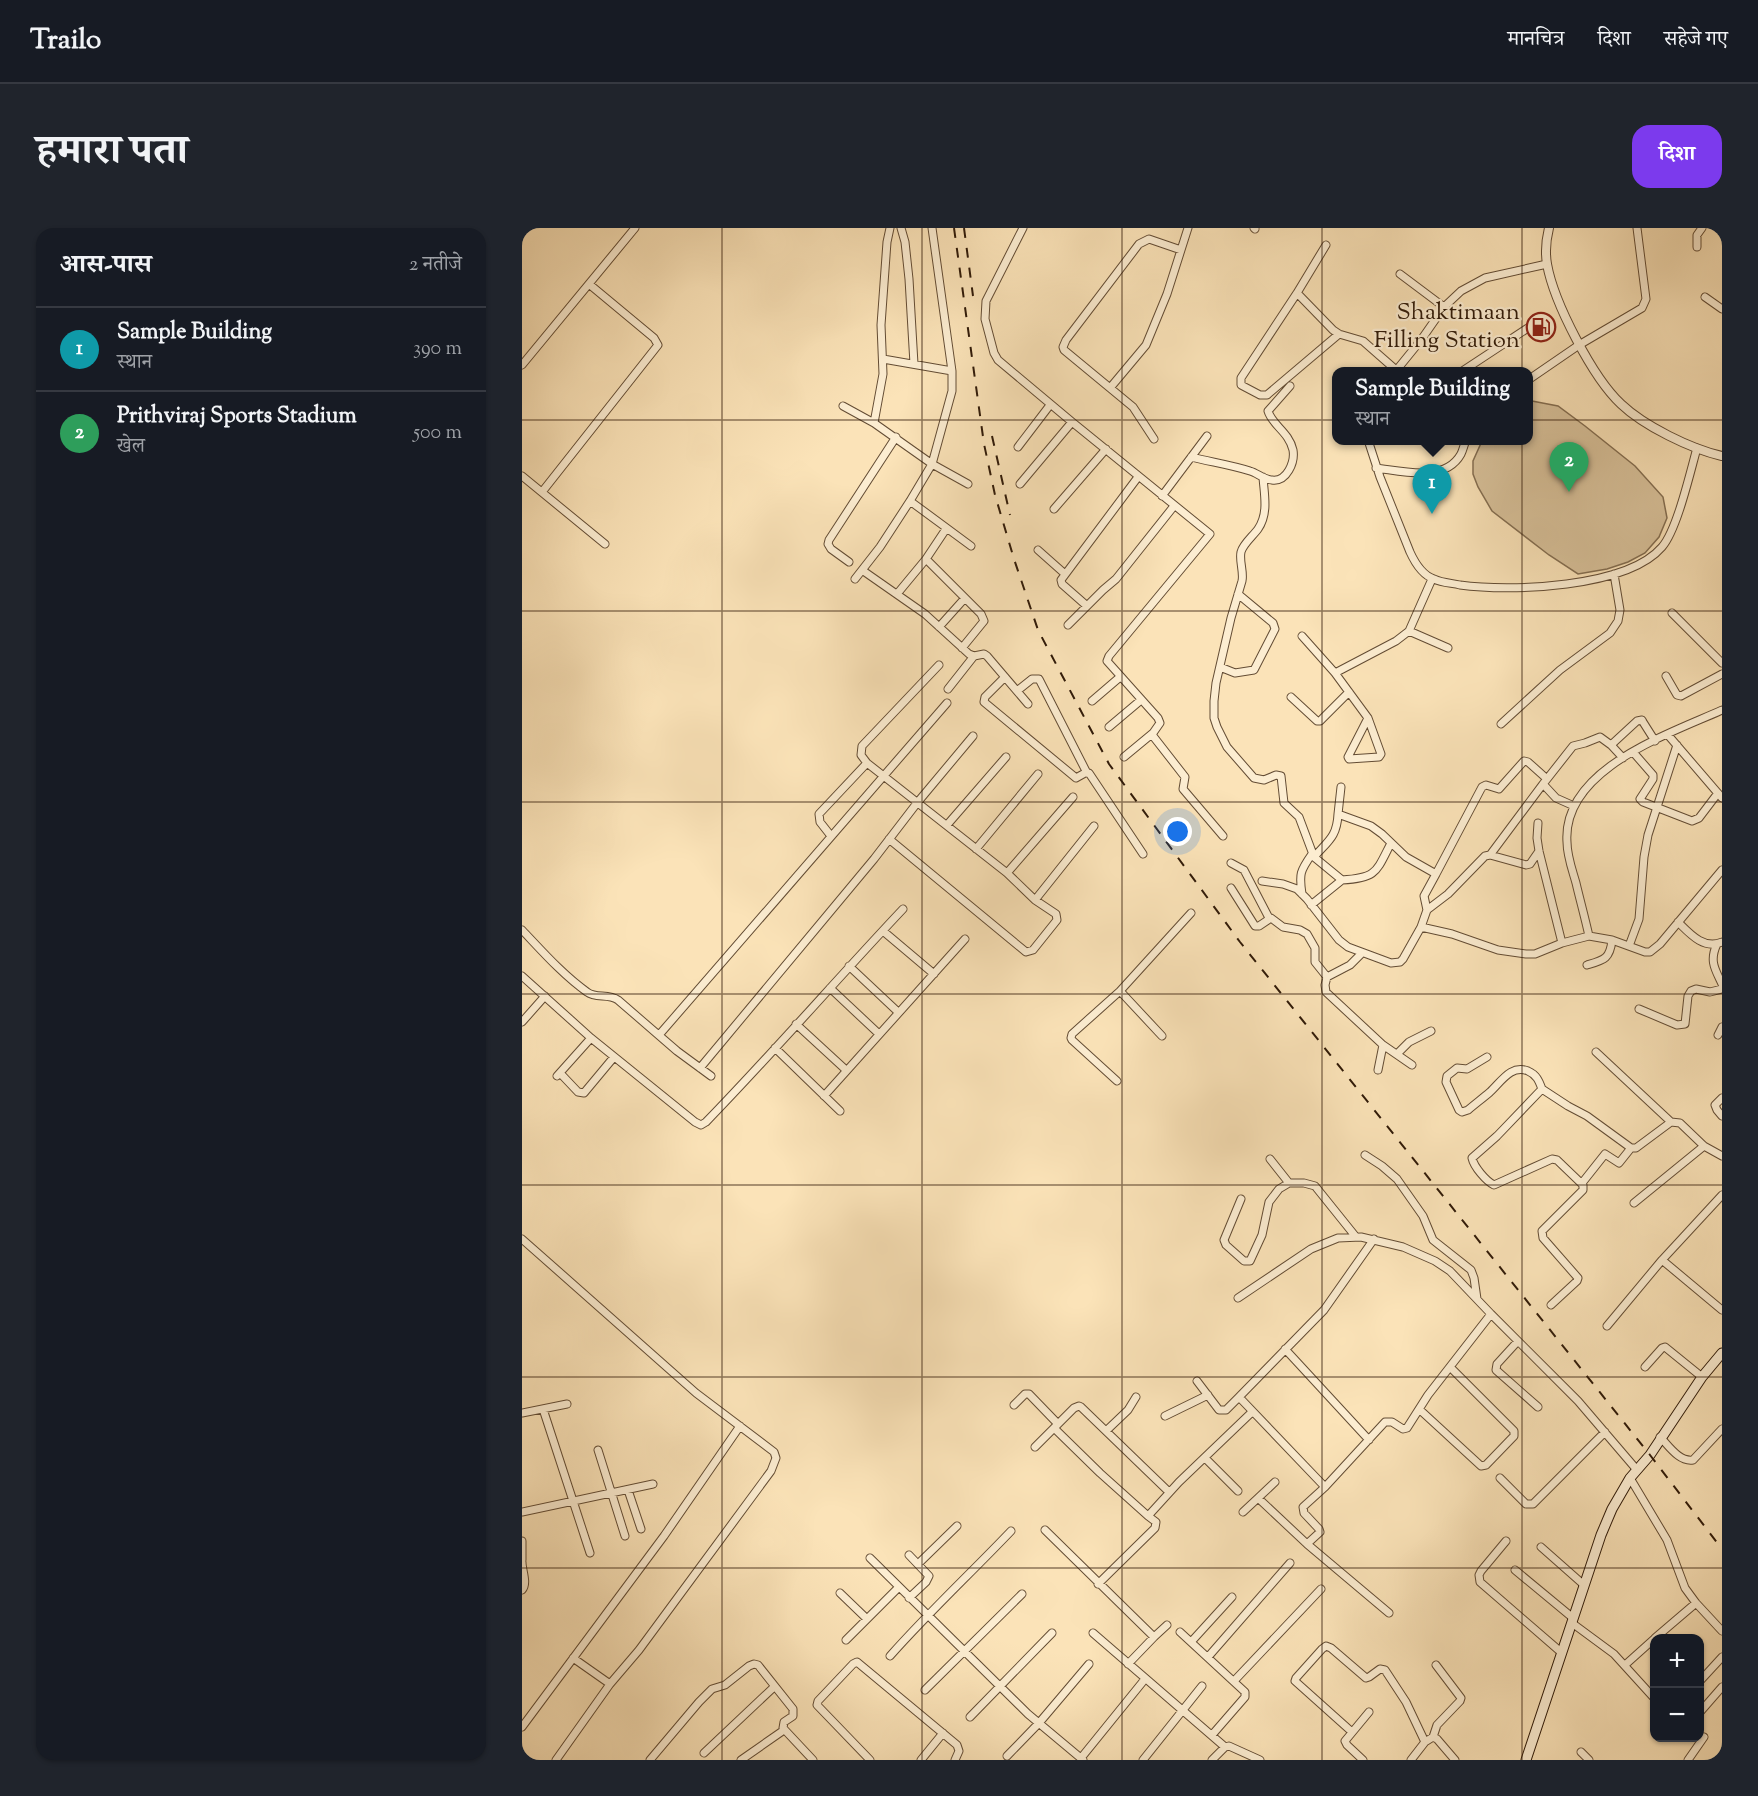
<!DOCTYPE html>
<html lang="hi">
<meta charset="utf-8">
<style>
:root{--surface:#171b24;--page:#20242c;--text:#f1f3f6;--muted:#9ea1a6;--line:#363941;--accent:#7c3aed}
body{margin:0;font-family:"Sorts Mill Goudy","Noto Serif Devanagari",serif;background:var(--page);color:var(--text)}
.controls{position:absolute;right:18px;bottom:18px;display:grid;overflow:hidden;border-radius:12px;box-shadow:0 2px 4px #0004}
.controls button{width:54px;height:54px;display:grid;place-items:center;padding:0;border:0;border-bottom:2px solid var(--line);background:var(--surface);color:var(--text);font:30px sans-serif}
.you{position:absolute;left:656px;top:604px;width:21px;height:21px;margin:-15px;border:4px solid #fff;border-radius:50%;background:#1a73e8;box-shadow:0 0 0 9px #1a73e833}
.badge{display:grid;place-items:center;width:39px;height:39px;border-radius:50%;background:var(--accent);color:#fff;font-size:20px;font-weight:700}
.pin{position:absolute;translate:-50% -50px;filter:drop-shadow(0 2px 3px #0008)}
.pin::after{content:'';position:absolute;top:32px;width:21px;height:18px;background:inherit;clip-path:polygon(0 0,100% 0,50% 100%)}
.popup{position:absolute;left:810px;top:139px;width:201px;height:78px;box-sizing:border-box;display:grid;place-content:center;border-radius:12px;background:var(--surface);filter:drop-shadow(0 2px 4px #0005);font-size:20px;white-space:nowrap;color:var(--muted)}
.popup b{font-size:22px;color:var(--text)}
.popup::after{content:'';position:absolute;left:50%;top:100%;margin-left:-12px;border:12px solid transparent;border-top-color:var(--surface)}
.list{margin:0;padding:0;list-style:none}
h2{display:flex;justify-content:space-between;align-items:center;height:78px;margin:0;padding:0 24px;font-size:26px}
h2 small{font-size:20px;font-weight:400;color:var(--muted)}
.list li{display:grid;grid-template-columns:39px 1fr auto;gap:18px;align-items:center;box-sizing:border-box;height:84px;padding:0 24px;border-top:2px solid var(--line)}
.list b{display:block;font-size:22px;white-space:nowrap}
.list p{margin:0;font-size:20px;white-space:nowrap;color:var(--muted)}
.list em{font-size:20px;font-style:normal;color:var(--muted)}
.map{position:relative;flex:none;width:1200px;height:1532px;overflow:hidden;border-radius:18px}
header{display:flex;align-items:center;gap:36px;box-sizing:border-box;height:84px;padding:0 30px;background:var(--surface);border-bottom:2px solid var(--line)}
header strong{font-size:28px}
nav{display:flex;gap:33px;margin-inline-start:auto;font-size:21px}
.intro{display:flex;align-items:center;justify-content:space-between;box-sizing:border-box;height:144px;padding:0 36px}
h1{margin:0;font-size:42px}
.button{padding:15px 27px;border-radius:18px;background:var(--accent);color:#fff;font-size:21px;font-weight:700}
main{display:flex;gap:36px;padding:0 36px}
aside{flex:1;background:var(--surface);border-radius:18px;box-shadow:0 2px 4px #0004}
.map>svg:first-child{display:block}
.green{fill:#d8c19a;stroke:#846e51;stroke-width:1.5}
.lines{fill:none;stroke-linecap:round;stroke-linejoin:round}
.minor-casing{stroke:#634c34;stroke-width:9}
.tertiary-casing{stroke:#634c34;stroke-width:10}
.secondary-casing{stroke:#301a08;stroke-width:11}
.minor{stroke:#fcedd1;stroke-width:7}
.tertiary{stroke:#fcedd1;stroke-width:8}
.secondary{stroke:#fcedd1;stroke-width:9}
.rail{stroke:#301a08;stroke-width:2;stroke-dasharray:10 10;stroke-linecap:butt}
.grid{fill:none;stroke:#301a08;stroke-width:1.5;stroke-opacity:0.55}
.labels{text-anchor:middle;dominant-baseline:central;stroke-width:4.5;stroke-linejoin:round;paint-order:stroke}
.poi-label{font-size:24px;fill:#301a08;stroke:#fcedd1;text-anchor:end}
</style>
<header>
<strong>Trailo</strong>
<nav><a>मानचित्र</a><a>दिशा</a><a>सहेजे गए</a></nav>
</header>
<div class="intro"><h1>हमारा पता</h1><a class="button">दिशा</a></div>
<main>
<aside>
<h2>आस-पास<small>2 नतीजे</small></h2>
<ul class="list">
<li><span class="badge" style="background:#0f9aa8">1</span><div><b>Sample Building</b><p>स्थान</p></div><em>390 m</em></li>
<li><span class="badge" style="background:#2e9e5b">2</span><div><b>Prithviraj Sports Stadium</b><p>खेल</p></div><em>500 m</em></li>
</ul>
</aside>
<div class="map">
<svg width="1200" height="1532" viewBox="0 0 1200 1532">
<rect width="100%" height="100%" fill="#fbe3b8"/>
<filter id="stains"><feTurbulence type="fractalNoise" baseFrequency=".00333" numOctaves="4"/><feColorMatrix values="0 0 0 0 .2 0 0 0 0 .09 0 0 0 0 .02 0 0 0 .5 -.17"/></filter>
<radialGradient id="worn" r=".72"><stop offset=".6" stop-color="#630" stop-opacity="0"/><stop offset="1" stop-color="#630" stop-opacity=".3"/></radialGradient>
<path class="green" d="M1010,173L1036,178L1063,198L1113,238L1141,269L1145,290L1137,309L1123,325L1106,334L1085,341L1056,346L1027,327L970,283L956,259L951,246V233L960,213L1006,212V174Z"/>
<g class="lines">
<g class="minor-casing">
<path id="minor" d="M368,0L365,14L359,97L361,146L352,195L410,236L446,256
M379,0L383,14L387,51L392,136
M410,0L430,143
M501,0L464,73L463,91L472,125L476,132L550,194L688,306L587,428L585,433L636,490L638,495L631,505V508L663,549L661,561L701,608
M732,0L733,1
M804,17L775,65L811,102L817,106L841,113L874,142
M1175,19V7L1180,0
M878,46L922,79
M775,65L719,150V157L738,167H745L817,106
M1183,69L1200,81
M0,137L113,0
M873,144L899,112L922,79L939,63L963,50L1025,36
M939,144L1015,94
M1006,152L1057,117L1120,80L1124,71L1115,0
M588,160L624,117L645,66L666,0
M321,178L352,195
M632,211L611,179L542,122L541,119L544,112L617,16L627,11L659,22
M846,212L858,249L888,324C893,335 900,347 912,351C920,355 930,355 938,357C988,364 1105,360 1140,319C1155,302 1168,245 1175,220
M496,219L528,177
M669,229C689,234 709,237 728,243C735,245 743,252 750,252C765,254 773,234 771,222C767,204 750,197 746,183L768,158
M854,240C880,243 923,255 939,226C941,222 942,217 944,212
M0,248L83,316
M741,249C742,266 747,285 736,301C731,308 721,316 719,324C717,333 722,344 720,353L709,390L694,455L692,473V490L695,499L705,519L732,550L742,552L754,547L759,548L762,575L777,589L792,629L820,652L789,677
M498,256L550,194
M20,264L136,117L132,110L67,56
M640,268L685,208
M388,273L449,318
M532,281L584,221
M516,322L543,346
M327,334L309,321L306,316L307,312L374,209
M340,342L403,386L447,426L452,428L462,426L465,428L506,476
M333,351L358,319L388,273L410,236L430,163V143L361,131
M375,366L404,331
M565,378L540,356L539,352L616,249
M1150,385L1200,435
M546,397L581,362L594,351L652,278
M417,399L443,370L404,331L424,301
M887,403L926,420
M780,408L813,445
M440,420L462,393L459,386L443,370
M698,439L713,445L732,442L753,401L751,395L716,366
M1144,448L1155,467L1159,468L1200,446
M483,449L463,469L462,474L554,550L563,545H567L621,626
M426,461L452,428
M495,463L510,451H517L565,545
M769,469L795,493H798L827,464
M570,473L598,449
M846,490L826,529L827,531L857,529L859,526L846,490L813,445L874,413L887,403L910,351
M979,496L1038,442L1088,405L1096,393L1098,382L1092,346
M587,499L619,472
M1146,507L1200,570
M1111,524L1131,547V551L1118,571L1121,574L1170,593L1177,590L1196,565
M602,529L631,505
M1101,530L1089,517L1115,493L1120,492L1121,494L1133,513
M345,535L485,645L513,672L534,686L535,692L511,722L504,724L367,611
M1025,551L1051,518L1063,515L1078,509L1089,517
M816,586L819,559
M1016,595L1015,610L1017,623L1040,715
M425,597L484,529
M309,608L298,594L297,586L345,535L339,527L340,518L417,437
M454,621L516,546
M968,627L1021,556
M792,629C806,613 815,609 816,586L849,598L860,606L884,629L914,646L902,668L905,682L899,699
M709,635L722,642L747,690
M485,645L551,569
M914,646L960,559L964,557L977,561L1002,533L1006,534L1025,551L1021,556L1034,570L1052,578
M820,652C855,650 854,644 869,615
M740,653L761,656L775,661L785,671L817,712L826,719L869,735L878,734L881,731L899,699L930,706L976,722L1004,726H1013L1040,715L1067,708C1063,690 1058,672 1054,655C1050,641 1045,628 1045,614C1040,541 1147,506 1200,482
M709,660L733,698H737L749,690L761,699L778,702L785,706L793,720V734L805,749L828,737L840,725
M780,666C777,646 778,643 790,626
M513,672L572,598
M905,682L926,666L963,628L968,627L1004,637L1008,636L1017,623
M1156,694C1168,706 1182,722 1200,714
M0,702C20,723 41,747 65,764C74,771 86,765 96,772L155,823L189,848
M361,703L412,746
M1067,708L1090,712L1123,724H1128L1138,716L1200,642
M1195,716C1187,733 1193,741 1200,756
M1107,718L1117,691L1122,629L1126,607L1155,517
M1065,737C1082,732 1088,731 1090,712
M327,738L376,784
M0,748L69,810L173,894L179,897L184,894C251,825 315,751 381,681
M805,749L803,757L804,764L861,817L856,842
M308,760L357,806
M598,763L640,808
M1117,781L1155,797L1163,796L1166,768L1169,763L1174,761L1188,764L1200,761
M0,794L23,768
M274,796L324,842
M137,807L425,475
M1196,807L1200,799
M861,817L890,837
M253,820L318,883
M1074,824L1149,894L1158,895L1182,918L1200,928
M875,826L887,814L909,803
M965,829L945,841L935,840L925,848L924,854L937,882L940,884L946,882C953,876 961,870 968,864C979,854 989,836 1006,843C1015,847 1017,853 1020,861
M178,840L352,631L395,575L451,508
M38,845L56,864L62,865L92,829
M35,848L69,810
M595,853L550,812L549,810L550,806L598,763L669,685
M302,868L443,711
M1200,870L1193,877L1195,882L1200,888
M843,927L860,938L875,951L901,988L911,1012L949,1042L952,1050L955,1071
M748,931L767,955
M1060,955L1083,926L1097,935L1109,920
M1200,967L1140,1032L1200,1082
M719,971L702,1012L704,1017L722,1033H728L740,1007L747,974L757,961L767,955H782L793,958L834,1009
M1112,975L1182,918
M0,1011L174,1165L252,1224L254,1230L249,1243L117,1422L88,1456L34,1532
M852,1011L802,1082L717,1169L803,1259L863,1194H870L881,1201L885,1200L906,1167L969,1086
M716,1070L789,1021L816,1010L839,1009L881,1019L913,1033L928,1043L969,1086L1056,1173L1115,1242
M1029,1077L1055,1053L1056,1050L1021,1010L1020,1003L1061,962V957L1035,932L1030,931L972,957C964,953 952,939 950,930L975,908L1020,861L1046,878L1065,888L1109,920H1114L1149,894
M1085,1098L1140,1032
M996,1113L975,1136L974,1142L1016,1179
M763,1121L847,1212
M1123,1139L1140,1120L1143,1119L1180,1149
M675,1153L697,1182H704L717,1169
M492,1177L503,1166H507L536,1196
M21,1181L68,1325
M897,1181L959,1238L964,1237L992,1208V1203L928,1139
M0,1185L45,1176
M643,1188L686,1167
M584,1203L606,1182L614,1169
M1138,1209C1147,1218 1157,1234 1171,1232L1200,1201
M513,1219L532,1200
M76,1222L103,1308
M683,1230L716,1263
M978,1250L1004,1276H1011L1083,1204
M1108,1250L1145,1312L1163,1360L1174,1375L1200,1403
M753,1254L736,1270L785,1316
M803,1259L781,1279L782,1285L797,1301L798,1304L785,1316L867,1385
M106,1262L119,1301
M647,1264L559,1179L557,1178L552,1180L532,1200L578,1245L626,1288L657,1254L730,1184
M0,1284L131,1256
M721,1284L736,1270
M523,1302L632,1409L606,1436
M0,1313V1332
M984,1313L959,1343L957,1347L958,1354L1040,1425
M1019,1319L1062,1357
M387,1327L407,1348L404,1354L387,1370
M348,1330L506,1486L561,1532
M0,1334C0,1343 6,1355 0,1362
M396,1336L435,1298
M993,1342L1051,1390
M576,1356L633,1300L634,1294L626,1288
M318,1365L345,1391
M1050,1395L1092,1426L1132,1470
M658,1404L723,1464V1469L690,1507
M571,1405L703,1519
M632,1409L645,1397
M1133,1410L1174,1375
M324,1412L377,1359
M669,1414L710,1369
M368,1428C407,1384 449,1345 489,1303
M686,1429L768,1335
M51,1430L88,1456
M1103,1437L1132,1411
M712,1453L799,1361
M1178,1453L1200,1429
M403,1462L500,1366
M1179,1483L1200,1459
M448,1489L530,1405
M0,1499L142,1308L218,1198
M830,1504L773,1453L774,1450L800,1421L804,1418L809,1420L844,1450L847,1449L858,1441L863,1442L884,1474L903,1514
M911,1509L915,1497L938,1473L939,1470L914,1437
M1059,1524L1067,1532
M182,1525L252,1459
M485,1528L517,1495L567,1436
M559,1530L623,1451
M128,1532L177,1474L190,1461L203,1457L227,1438L232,1436L236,1437L271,1481V1488L262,1494L261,1500L291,1532
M219,1532L262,1502
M348,1532L295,1477L296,1473L331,1436L335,1434L435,1517L437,1523L433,1532
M399,1532L421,1505
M621,1532L680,1458
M690,1532L703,1519L707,1518L738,1532
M841,1532L825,1517L823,1513L847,1484
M889,1532L903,1514L911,1509L915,1511L933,1532
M1166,1532L1182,1509"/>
</g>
<g class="tertiary-casing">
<path id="tertiary" d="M1027,0C1024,12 1023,24 1025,36C1032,75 1071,150 1099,176C1122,198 1169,221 1200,228"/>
</g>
<g class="secondary-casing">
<path id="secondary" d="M1004,1532L1079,1307L1090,1281L1108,1250L1128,1227L1180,1149L1200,1125"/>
</g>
<use href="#minor" class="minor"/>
<use href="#tertiary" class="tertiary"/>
<use href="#secondary" class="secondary"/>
<path class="rail" d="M432,0L462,216L473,267L492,331L516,402L587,536L718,714L1128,1227L1200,1321
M442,0L451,68
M470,208L488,287"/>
</g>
<path class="grid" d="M200,0V1532M400,0V1532M600,0V1532M800,0V1532M1000,0V1532M0,192H1200M0,383H1200M0,574H1200M0,766H1200M0,957H1200M0,1149H1200M0,1340H1200"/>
<defs>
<g id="fuel-ring" transform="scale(1.5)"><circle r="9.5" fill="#fcedd1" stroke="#8f2418" stroke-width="1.5"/><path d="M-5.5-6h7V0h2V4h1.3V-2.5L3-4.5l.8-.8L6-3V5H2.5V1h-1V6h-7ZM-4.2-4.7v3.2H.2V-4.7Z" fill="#8f2418"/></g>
</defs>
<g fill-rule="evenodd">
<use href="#fuel-ring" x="1019" y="99"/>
</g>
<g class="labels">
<g class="poi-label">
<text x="998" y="85">Shaktimaan<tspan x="998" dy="28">Filling Station</tspan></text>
</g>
</g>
<rect width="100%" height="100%" filter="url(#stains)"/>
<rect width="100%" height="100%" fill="url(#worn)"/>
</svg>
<div class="controls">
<button>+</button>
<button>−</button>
</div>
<div class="you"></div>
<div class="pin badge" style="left:910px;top:286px;background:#0f9aa8">1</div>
<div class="popup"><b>Sample Building</b>स्थान</div>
<div class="pin badge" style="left:1047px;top:264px;background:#2e9e5b">2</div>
</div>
</main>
